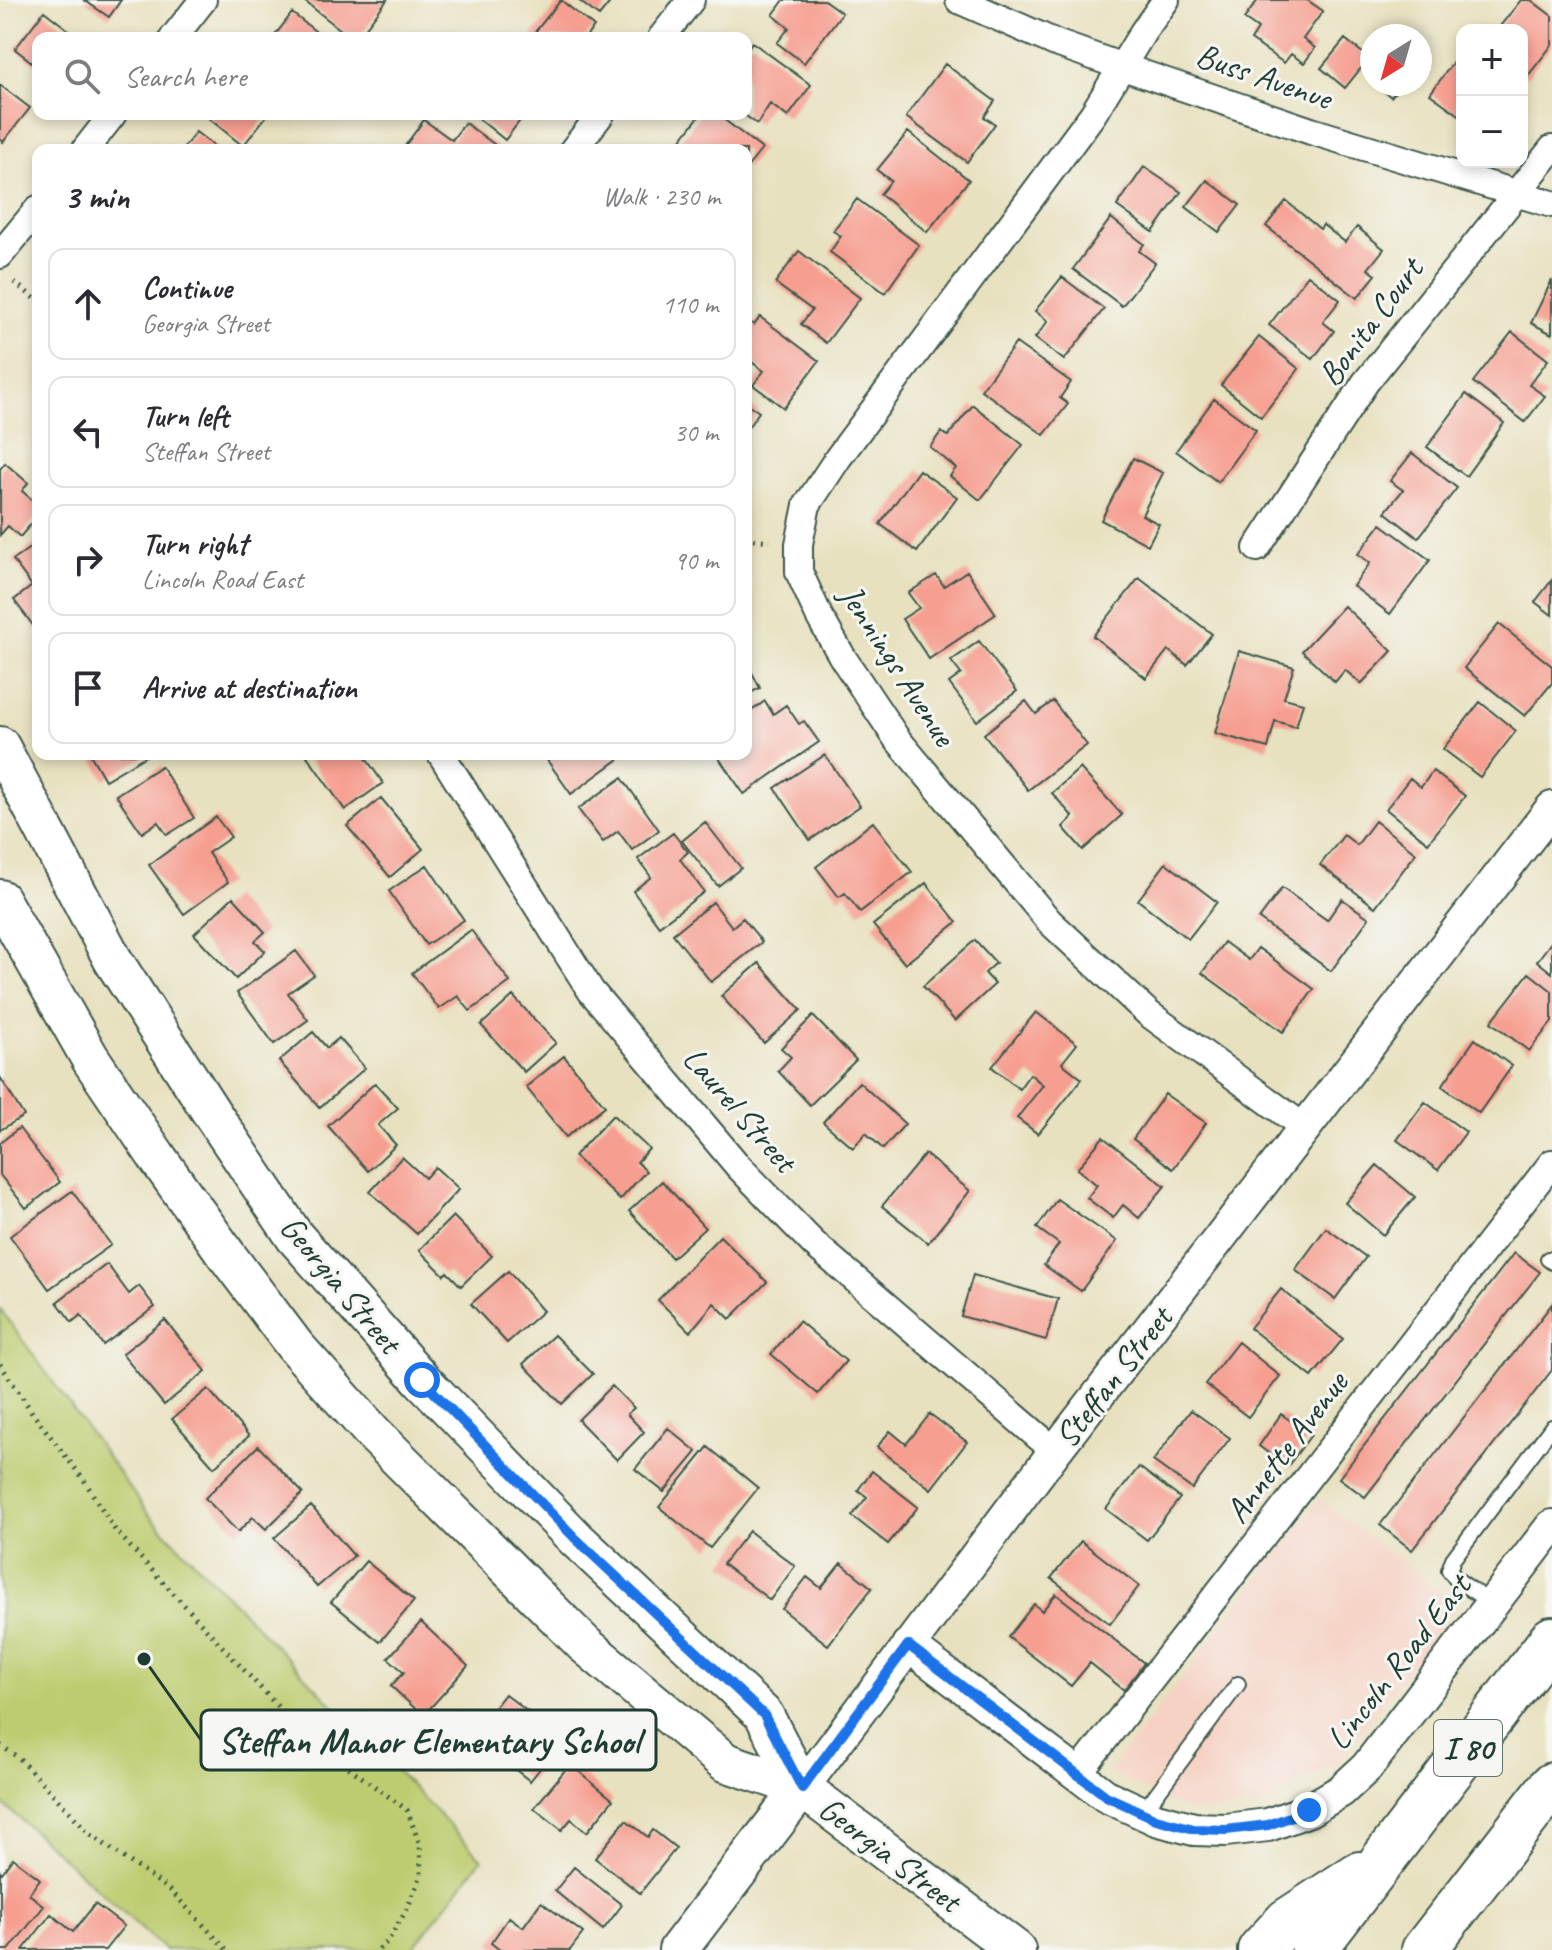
<!DOCTYPE html>
<meta charset="utf-8">
<style>
:root{--surface:#fff;--page:#f2f2f3;--text:#2b2b33;--muted:#7c7c81;--line:#e1e1e2}
body{margin:0;font-family:Caveat,sans-serif;background:var(--page);color:var(--text)}
.controls{position:absolute;right:24px;top:24px;display:grid;overflow:hidden;border-radius:16px;box-shadow:0 4px 12px #0003}
.controls button{width:72px;height:72px;display:grid;place-items:center;padding:0;border:0;border-bottom:2px solid var(--line);background:var(--surface);color:var(--text);font:40px sans-serif}
.compass{position:absolute;left:1360px;top:24px;width:72px;height:72px;border-radius:50%;background:var(--surface);box-shadow:0 4px 12px #0003;rotate:217deg}
.stop{position:absolute;width:24px;height:24px;margin:-18px;border:6px solid #1a73e8;border-radius:50%;background:#fff}
.stop.end{background:#1a73e8;border-color:#fff;box-shadow:0 2px 8px #0008}
.list{margin:0;padding:0;list-style:none}
h2{display:flex;justify-content:space-between;align-items:center;height:104px;margin:0;padding:0 32px;font-size:34px}
h2 small{font-size:26px;font-weight:400;color:var(--muted)}
.list li{display:grid;grid-template-columns:52px 1fr auto;gap:24px;align-items:center;box-sizing:border-box;height:112px;margin:0 16px 16px;padding:0 16px;border:2px solid var(--line);border-radius:16px}
.list b{display:block;font-size:30px;white-space:nowrap}
.list p{margin:0;font-size:26px;white-space:nowrap;color:var(--muted)}
.list em{font-size:26px;font-style:normal;color:var(--muted)}
.icon{flex:none;width:44px;height:44px;fill:none;stroke:currentColor;stroke-width:2;stroke-linecap:round;stroke-linejoin:round}
.map{position:relative;flex:none;width:1552px;height:1950px;overflow:hidden}
.search{position:absolute;background:var(--surface);box-shadow:0 4px 12px #0003;left:32px;top:32px;width:720px;height:88px;display:flex;align-items:center;gap:20px;box-sizing:border-box;padding:0 28px;border-radius:16px;color:var(--muted);font-size:30px}
.panel{position:absolute;background:var(--surface);box-shadow:0 4px 12px #0003;left:32px;top:144px;width:720px;height:616px;border-radius:16px}
.map>svg:first-child{display:block}
.built{fill:#f6d2c4}
.green{fill:#bdcc6f;stroke:#6e8452;stroke-width:2}
.building{fill:#f69f91}
.lines{fill:none;stroke-linecap:round;stroke-linejoin:round}
.service-casing{stroke:#3d5649;stroke-width:18}
.minor-casing{stroke:#3d5649;stroke-width:30}
.tertiary-casing{stroke:#3d5649;stroke-width:36}
.secondary-casing{stroke:#3d5649;stroke-width:42}
.motorway-casing{stroke:#3d5649;stroke-width:48}
.path{stroke:#3d5649;stroke-width:5;stroke-dasharray:2 6;stroke-linecap:butt}
.service{stroke:#fff;stroke-width:14}
.minor{stroke:#fff;stroke-width:26}
.tertiary{stroke:#fff;stroke-width:32}
.secondary{stroke:#fff;stroke-width:38}
.motorway{stroke:#fff;stroke-width:44}
.route{stroke:#1a73e8;stroke-width:10}
.labels{text-anchor:middle;dominant-baseline:central;stroke-width:6;stroke-linejoin:round;paint-order:stroke}
.shield{fill:#f6f6f2;stroke:#60746d;stroke-width:2}
.shield-label{font-size:32px;font-weight:bold;fill:#1f3d34}
.street-label{font-size:34px;fill:#1f3d34;stroke:#f6f6f2}
.leader{fill:none;stroke:#1f3d34;stroke-width:3}
.callout-dot{fill:#1f3d34;stroke:#f6f6f2;stroke-width:3}
.callout{fill:#f6f6f2;stroke:#1f3d34;stroke-width:3}
.callout-label{font-size:36px;text-anchor:middle;font-weight:bold;fill:#1f3d34}
</style>
<div class="map">
<svg width="1552" height="1950" viewBox="0 0 1552 1950">
<rect width="100%" height="100%" fill="#f6f6f2"/>
<filter id="ink" filterUnits="userSpaceOnUse"><feTurbulence type="fractalNoise" baseFrequency=".0125" numOctaves="2"/><feDisplacementMap in="SourceGraphic" scale="16" xChannelSelector="R" yChannelSelector="G"/><feConvolveMatrix kernelMatrix="1 2 1 2 8 2 1 2 1" color-interpolation-filters="sRGB"/></filter>
<filter id="wash" filterUnits="userSpaceOnUse"><feTurbulence type="fractalNoise" baseFrequency=".006" numOctaves="4" result="noise"/><feDisplacementMap in="SourceGraphic" scale="32" xChannelSelector="R" yChannelSelector="G"/><feGaussianBlur stdDeviation="1.8" result="paint"/><feColorMatrix in="noise" values="0 0 0 0 0 0 0 0 0 0 0 0 0 0 0 0 0 1.4 0 .05"/><feComposite in="paint" operator="in"/></filter>
<g filter="url(#wash)">
<rect width="100%" height="100%" fill="#e8e1c0"/>
<path class="built" d="M1319,1499L1458,1605L1340,1760L1259,1808L1186,1811L1109,1772Z"/>
<path class="green" d="M0,1309L150,1516L482,1859L411,1950H165L0,1801Z"/>
<g id="blocks">
<path class="building" d="M84,0H121L109,17Z
M303,0H387L358,38H351Z
M561,0L594,27L585,38H530Z
M578,0H612L599,16Z
M784,0H824L842,13L804,63L777,43L789,28L773,15Z
M1258,0H1307L1323,11L1303,39L1315,48L1304,63L1291,54L1284,63L1251,40L1258,29L1244,19Z
M1521,0H1531L1552,16V45L1527,77L1522,73V30H1497Z
M44,11L79,38H38V67L15,49Z
M292,13L324,38H273Z
M1345,39L1369,58L1345,88L1321,68Z
M752,42L811,85L788,117L770,104L757,124L746,116V51Z
M1462,50V117L1430,94Z
M945,64L995,101L984,117L995,124L967,162L906,117Z
M1375,84H1401L1391,97Z
M0,85L30,108L3,142L0,139Z
M210,114H268L243,146L207,117Z
M473,114H525L505,140Z
M701,114H717L762,149L746,169V150H673Z
M424,120L452,140L465,123L502,150H402Z
M196,132L219,150H182Z
M908,132L969,180L927,232L880,194L891,181L877,170Z
M1144,167L1181,192L1153,232L1117,206Z
M1207,180L1240,205L1219,232L1186,207Z
M857,199L919,245L885,293L830,252L841,236L833,231Z
M1286,201L1320,229L1323,225L1345,242L1357,227L1384,249L1368,269L1376,275L1357,298L1266,226Z
M1111,218L1144,244L1139,251L1155,263L1122,306L1073,269Z
M799,251L860,298L826,343L801,324L812,310L775,283Z
M1308,275L1340,300L1323,322L1334,331L1313,359L1269,325Z
M1062,277L1104,309L1064,360L1035,338L1048,321L1035,311Z
M1552,280V334L1531,323Z
M760,317L819,361L784,408L753,385L764,371L746,358V319L754,325Z
M1512,332L1548,360L1529,385L1545,396L1525,422L1473,382Z
M1259,337L1299,369L1261,417L1221,385Z
M1016,343L1071,382L1060,398L1068,404L1044,435L981,390Z
M1466,394L1504,423L1466,476L1427,447Z
M1214,399L1256,430L1218,482L1176,451Z
M746,403L759,412L746,430Z
M973,405L1023,445L980,500L950,476L956,468L930,447L941,432L948,436Z
M1412,453L1457,488L1418,538L1385,512L1403,490L1390,481Z
M1133,458L1163,473L1142,515L1159,524L1148,545L1101,520Z
M5,463L28,483L22,491L38,505V516L20,537L8,526L0,535V469Z
M919,470L957,497L917,552L880,524Z
M1381,524L1430,560L1390,614L1353,586L1370,563L1358,554Z
M38,542V632L14,600L32,586L13,560Z
M967,571L996,614L929,659L902,619L919,608L908,593L936,575L944,586Z
M1139,578L1212,634L1187,665L1168,650L1146,678L1093,636Z
M1552,580V615L1535,602Z
M1344,606L1392,651L1361,684L1345,670L1335,682L1302,651Z
M1499,624L1552,666V683L1525,716L1464,668Z
M979,641L1017,691L977,721L949,683L961,674L951,661Z
M1239,651L1294,667L1284,698L1303,703L1296,727L1275,721L1268,748L1215,733Z
M746,661L760,688L746,695Z
M765,701L773,714L786,705L799,724L804,721L819,742L744,794L716,754H746V715Z
M1026,701L1036,714L1053,701L1087,745L1028,790L984,734Z
M1480,702L1516,731L1480,777L1443,749Z
M90,754H149L105,780Z
M310,754H363L383,783L345,810L307,756Z
M555,754H615L619,759L571,794L547,760Z
M825,755L860,806L810,840L775,788Z
M161,766L194,818L167,835L158,822L142,833L116,795Z
M1080,768L1122,815L1083,850L1063,827L1073,817L1052,793Z
M1433,771L1465,796L1428,843L1386,809L1410,778L1421,787Z
M622,778L659,830L632,850L618,831L603,842L578,809Z
M381,798L423,849L390,877L347,826Z
M216,817L231,837L208,853L228,882L184,914L149,865Z
M1375,821L1416,853L1375,907L1320,865L1344,835L1357,845Z
M705,822L741,868L718,886L682,841Z
M873,822L912,872L860,912L845,893L839,897L816,867Z
M673,833L688,852L680,859L704,892L659,926L633,891L651,877L638,859Z
M1166,863L1217,902L1188,939L1138,900Z
M427,865L464,920L426,945L389,891Z
M926,883L957,922L905,964L873,925Z
M1282,888L1327,920L1342,899L1369,918L1331,971L1259,919Z
M233,897L265,932L255,941L265,951L236,979L194,934Z
M713,902L732,927L743,918L762,942L711,982L673,934Z
M471,930L510,982L470,1011L458,996L439,1009L412,973Z
M975,940L996,963L985,973L995,984L955,1021L923,986Z
M1552,941V973L1537,961Z
M1224,942L1249,960L1258,948L1314,989L1283,1032L1202,973Z
M296,951L314,975L288,993L308,1020L274,1044L237,993Z
M759,963L801,1010L764,1043L721,996Z
M1529,973L1552,991V1022L1529,1051L1491,1022Z
M513,996L556,1043L524,1072L481,1025Z
M1036,1012L1077,1044L1062,1063L1082,1079L1038,1134L1017,1118L1043,1085L1030,1074L1019,1089L992,1067Z
M813,1016L856,1060L810,1105L778,1071L791,1057L781,1048Z
M313,1032L327,1048L339,1038L365,1068L320,1108L279,1061Z
M1475,1039L1512,1066L1479,1113L1442,1086Z
M564,1056L605,1106L566,1137L526,1087Z
M0,1077L24,1116L0,1130Z
M859,1082L905,1124L883,1149L866,1133L853,1148L823,1122Z
M375,1083L398,1108L378,1125L396,1145L368,1171L328,1126Z
M1165,1094L1206,1123L1173,1169L1133,1139Z
M1425,1102L1466,1132L1438,1170L1397,1140Z
M613,1115L649,1149L637,1162L646,1171L620,1200L574,1156Z
M19,1128L60,1182L26,1208L0,1175V1143Z
M1103,1137L1165,1186L1139,1218L1123,1205L1113,1218L1087,1198L1097,1185L1077,1169Z
M925,1154L970,1191L928,1243L882,1206Z
M402,1157L425,1178L435,1167L459,1189L417,1234L370,1192Z
M1377,1165L1415,1197L1383,1235L1345,1203Z
M662,1181L705,1228L672,1258L629,1211Z
M72,1191L111,1245L49,1289L10,1236Z
M1057,1199L1117,1241L1081,1291L1044,1265L1059,1244L1037,1228Z
M453,1216L492,1256L461,1286L447,1272L444,1275L419,1250Z
M1326,1228L1366,1257L1335,1299L1295,1270Z
M720,1236L767,1282L730,1319L714,1303L690,1332L658,1300Z
M1514,1253L1540,1272L1365,1497L1339,1478Z
M107,1264L129,1294L139,1286L155,1307L103,1345L81,1315L72,1322L57,1302Z
M508,1271L543,1311L507,1343L471,1304Z
M973,1275L1058,1299L1046,1340L961,1316Z
M1281,1289L1343,1339L1312,1377L1250,1328Z
M1552,1304V1370L1412,1550L1380,1525Z
M165,1320L206,1371L164,1405L122,1354Z
M799,1321L846,1361L818,1394L771,1354Z
M554,1335L593,1374L562,1404L523,1364Z
M1238,1342L1280,1376L1248,1417L1205,1384Z
M612,1386L634,1408L627,1414L644,1432L617,1460L578,1420Z
M208,1389L249,1436L214,1467L172,1419Z
M1191,1410L1230,1438L1192,1489L1153,1461Z
M930,1414L967,1442L931,1489L877,1447L890,1431L906,1444Z
M1281,1414L1311,1435L1287,1467L1259,1446Z
M668,1428L697,1452L664,1492L635,1469Z
M258,1446L303,1493L266,1529L253,1517L238,1532L205,1498Z
M708,1447L758,1488L710,1548L659,1507Z
M1139,1467L1180,1498L1147,1540L1106,1509Z
M872,1471L918,1507L888,1544L852,1516L867,1497L858,1490Z
M311,1506L354,1556L317,1587L274,1538Z
M749,1531L795,1566L770,1600L723,1564Z
M1081,1541L1139,1586L1110,1624L1051,1578Z
M366,1561L414,1601L380,1642L331,1602Z
M841,1563L872,1588L828,1645L782,1609L807,1577L821,1588Z
M1056,1594L1144,1663L1124,1690L1090,1663L1071,1686L1008,1637L1034,1604L1042,1611Z
M421,1622L468,1666L423,1716L391,1686L404,1672L388,1658Z
M505,1694L546,1726L540,1733L557,1747L530,1781L499,1757L493,1764L466,1744Z
M570,1764L613,1800L587,1832L571,1819L562,1830L534,1808Z
M626,1820L648,1837L653,1830L676,1848L640,1893L595,1858Z
M13,1858L40,1879L29,1894L44,1906L9,1950H0V1871L2,1873Z
M574,1867L622,1905L603,1930L555,1891Z
M541,1902L583,1933L570,1950H500L491,1943L509,1917L523,1927Z
M95,1904L124,1926L105,1950H23L51,1914L73,1932Z"/>
</g>
</g>
<g filter="url(#ink)">
<use href="#blocks" fill-opacity="0" stroke="#3d5649" stroke-width="2"/>
<g class="lines">
<g class="service-casing">
<path id="service" d="M1548,1259L1552,1262
M1492,1604L1456,1579L1449,1570L1453,1559L1552,1427
M1143,1812L1238,1684"/>
</g>
<g class="minor-casing">
<path id="minor" d="M959,0L1056,43L1123,67L1311,131L1552,204
M1166,0L1143,32L1093,114L838,458L807,505L799,544V572L819,616L843,658L897,739L1050,922L1149,1014L1305,1128
M173,38L203,0
M661,38L691,0
M85,150L113,114
M573,150L601,114
M0,255L38,209
M1257,548L1365,383L1552,149
M441,754L591,991L738,1166L814,1244L1055,1451
M1077,1775C1237,1572 1393,1366 1552,1163"/>
</g>
<g class="tertiary-casing">
<path id="tertiary" d="M908,1645L1106,1796L1156,1819L1194,1829L1226,1830L1268,1825L1309,1810L1341,1791L1367,1767L1552,1526
M802,1788L1055,1451L1552,808"/>
</g>
<g class="secondary-casing">
<path id="secondary" d="M0,746L113,960L211,1112L295,1237L422,1380L576,1539L764,1715L802,1788
M0,899L90,1058L159,1160L228,1257L295,1346L373,1433L584,1644L725,1762L802,1788L1016,1950
M678,1950L802,1788"/>
</g>
<g class="motorway-casing">
<path id="motorway" d="M1260,1950L1287,1921L1359,1874
M1314,1950L1552,1639
M1424,1950L1552,1785"/>
</g>
<path class="path" d="M14,282L38,301
M746,538L770,541
M0,1364L34,1415L84,1480L115,1530L303,1734L407,1810L420,1845L421,1875L407,1909L388,1941L378,1950
M0,1745L19,1758L90,1834L170,1890L227,1950"/>
<use href="#service" class="service"/>
<use href="#minor" class="minor"/>
<use href="#tertiary" class="tertiary"/>
<use href="#secondary" class="secondary"/>
<use href="#motorway" class="motorway"/>
</g>
</g>
<g class="lines" filter="url(#ink)">
<path class="route" d="M422,1380L576,1539L764,1715L802,1788L908,1645L1106,1796L1156,1819L1194,1829L1226,1830L1268,1825L1309,1810"/>
</g>
<g class="labels">
<rect class="shield" x="1434" y="1720" width="68" height="56" rx="6"/>
<g class="shield-label">
<text x="1468" y="1748">I 80</text>
</g>
<g class="street-label">
<text transform="translate(1264 76) rotate(19)">Buss Avenue</text>
<text transform="translate(1370 322) rotate(-53)">Bonita Court</text>
<text transform="translate(898 665) rotate(57)">Jennings Avenue</text>
<text transform="translate(740 1109) rotate(49)">Laurel Street</text>
<text transform="translate(341 1284) rotate(50)">Georgia Street</text>
<text transform="translate(1113 1377) rotate(-52)">Steffan Street</text>
<text transform="translate(1286 1447) rotate(-53)">Annette Avenue</text>
<text transform="translate(1398 1662) rotate(-52)">Lincoln Road East</text>
<text transform="translate(890 1854) rotate(37)">Georgia Street</text>
</g>
</g>
<path class="leader" d="M144 1659L201 1740"/>
<circle class="callout-dot" cx="144" cy="1659" r="8"/>
<rect class="callout" x="201" y="1710" width="455" height="60" rx="8"/>
<g class="callout-label">
<text x="429" y="1753">Steffan Manor Elementary School</text>
</g>
</svg>
<div class="controls">
<button>+</button>
<button>−</button>
</div>
<svg class="compass" viewBox="-18 -18 36 36"><path d="M0-13l5 13h-10z" fill="#e53935"/><path d="M0 13l5-13h-10z" fill="#7c7c81"/></svg>
<div class="stop" style="left:422px;top:1380px"></div>
<div class="stop end" style="left:1309px;top:1810px"></div>
<div class="search"><svg class="icon" aria-label="search" viewBox="0 0 24 24"><circle cx="10" cy="10" r="6"/><path d="M15 15l6 6"/></svg>Search here</div>
<section class="panel">
<h2>3 min<small>Walk · 230 m</small></h2>
<ul class="list">
<li><svg class="icon" aria-label="ahead" viewBox="0 0 24 24"><path d="M12 20V5M6 11l6-6 6 6"/></svg><div><b>Continue</b><p>Georgia Street</p></div><em>110 m</em></li>
<li><svg class="icon" aria-label="left" viewBox="0 0 24 24"><path d="M17 20v-9H6M10 6l-5 5 5 5"/></svg><div><b>Turn left</b><p>Steffan Street</p></div><em>30 m</em></li>
<li><svg class="icon" aria-label="right" viewBox="0 0 24 24"><path d="M7 20v-9h11M14 6l5 5-5 5"/></svg><div><b>Turn right</b><p>Lincoln Road East</p></div><em>90 m</em></li>
<li><svg class="icon" aria-label="arrive" viewBox="0 0 24 24"><path d="M6 21V4h12l-3 4 3 4H6"/></svg><div><b>Arrive at destination</b></div></li>
</ul>
</section>
</div>
